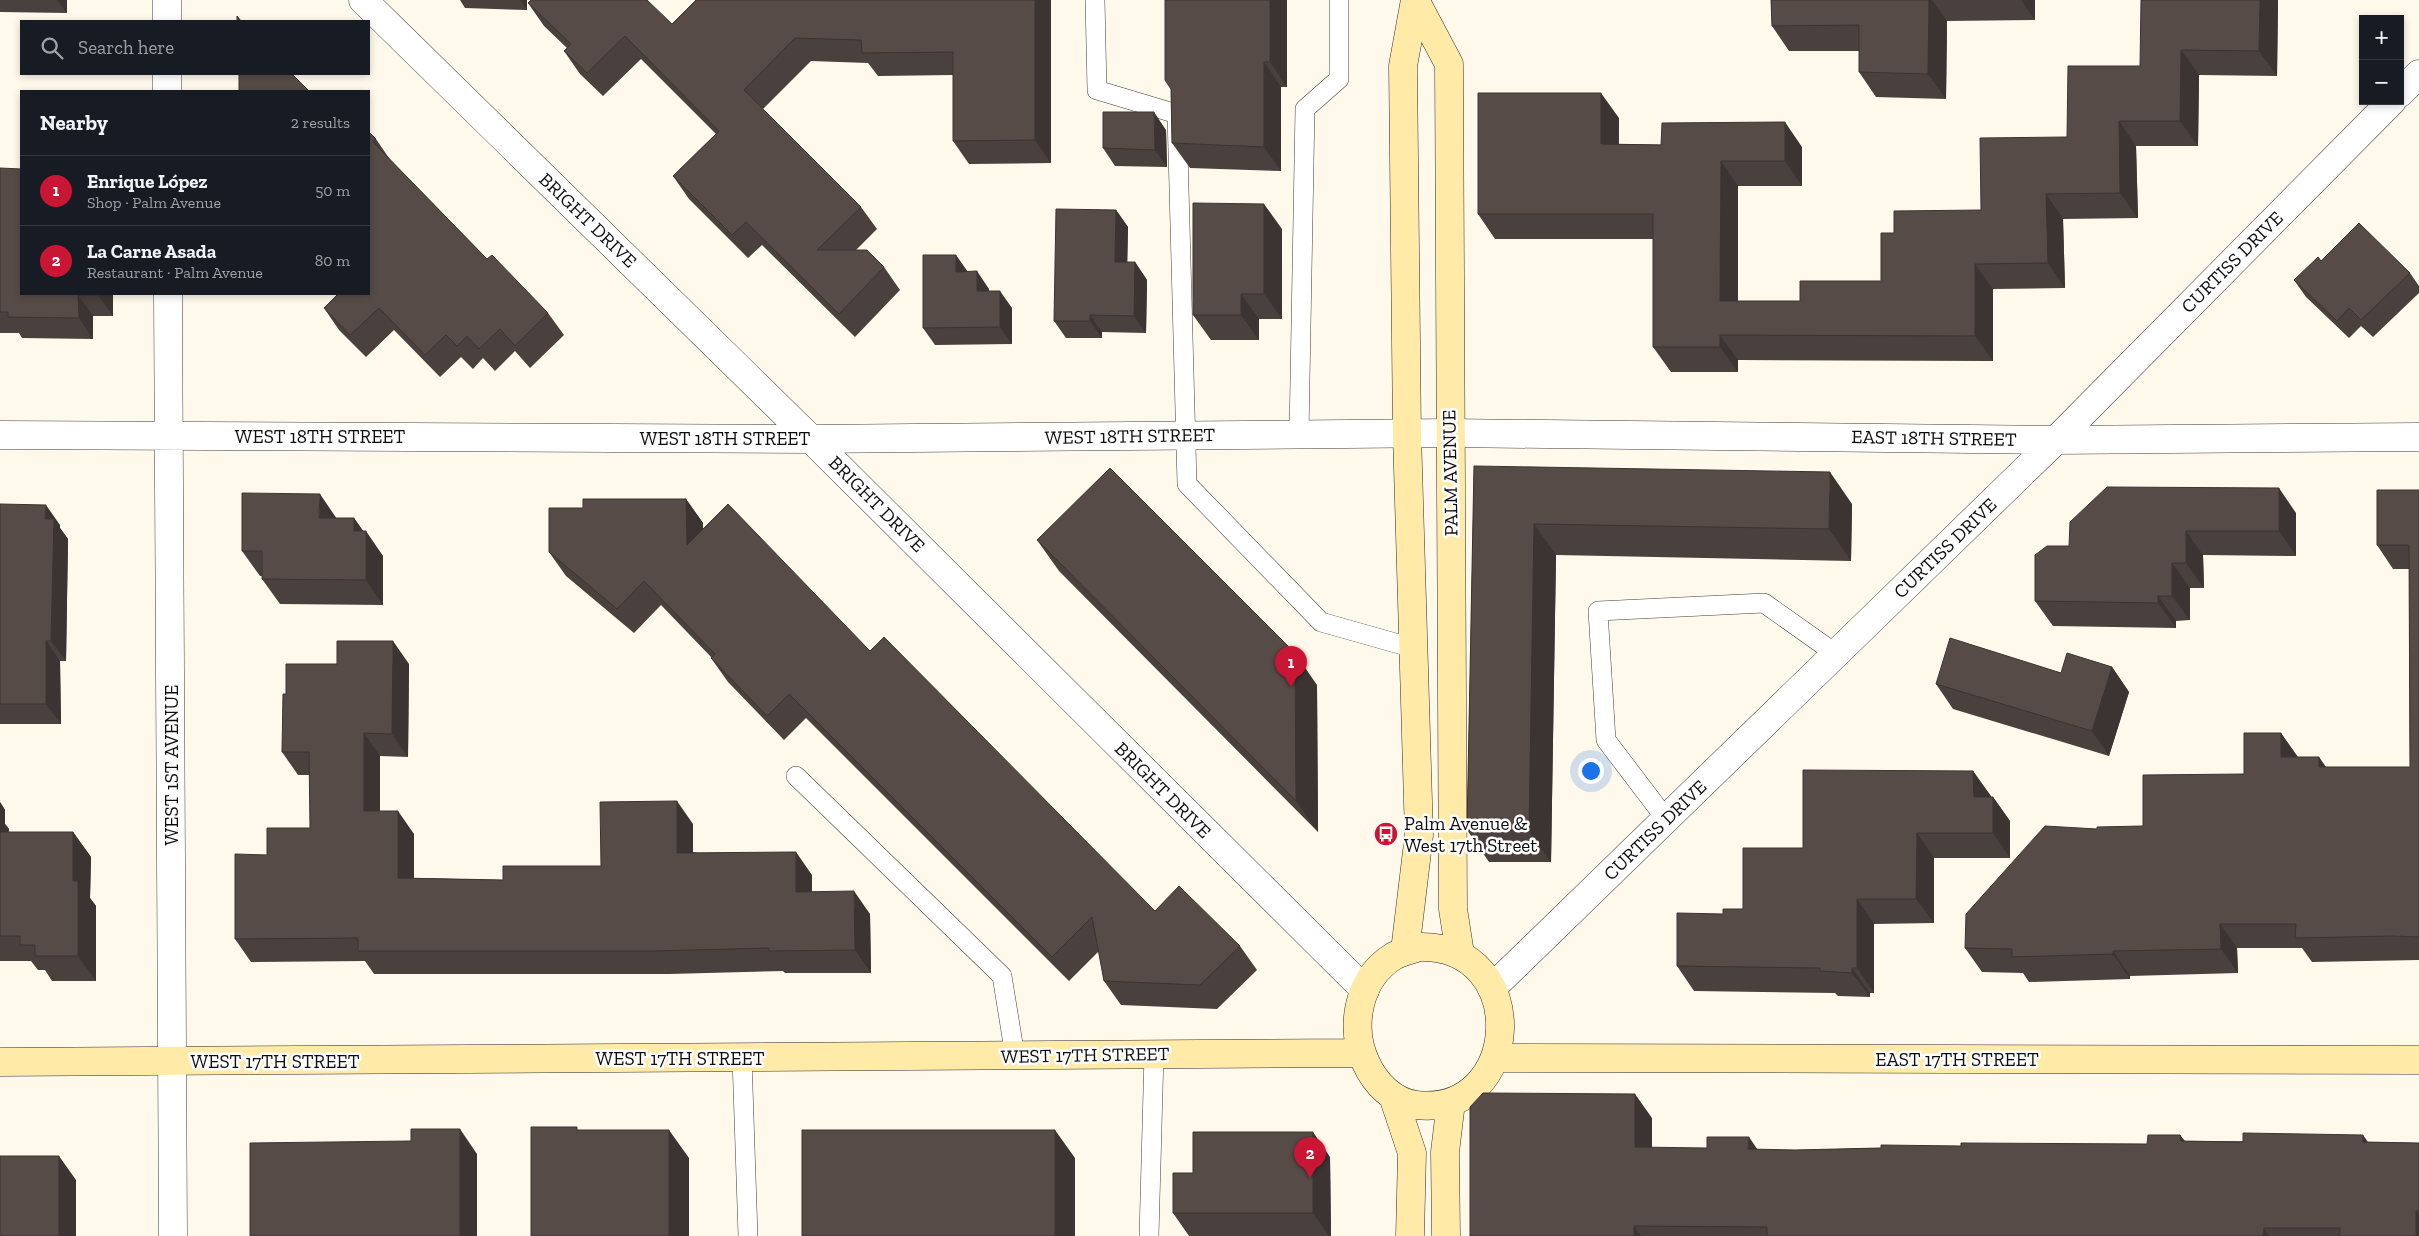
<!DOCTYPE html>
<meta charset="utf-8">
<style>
:root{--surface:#171b24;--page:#242831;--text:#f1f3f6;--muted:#9ea1a6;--line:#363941;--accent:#ca1635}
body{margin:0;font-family:"Zilla Slab",serif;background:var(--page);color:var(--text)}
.controls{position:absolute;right:15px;top:15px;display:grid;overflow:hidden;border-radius:0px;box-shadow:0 2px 8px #0003}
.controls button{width:45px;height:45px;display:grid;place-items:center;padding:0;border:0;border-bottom:1px solid var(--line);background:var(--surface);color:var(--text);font:25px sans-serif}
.you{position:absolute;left:1590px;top:770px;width:18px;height:18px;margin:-12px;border:4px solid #fff;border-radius:50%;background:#1a73e8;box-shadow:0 0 0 8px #1a73e833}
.badge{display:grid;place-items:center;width:32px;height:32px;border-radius:50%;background:var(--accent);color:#fff;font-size:16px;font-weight:700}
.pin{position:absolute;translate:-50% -41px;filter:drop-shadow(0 1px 2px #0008)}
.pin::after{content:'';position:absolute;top:26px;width:18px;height:15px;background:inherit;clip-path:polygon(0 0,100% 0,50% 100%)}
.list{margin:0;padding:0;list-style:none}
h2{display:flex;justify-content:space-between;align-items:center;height:65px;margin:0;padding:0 20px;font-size:21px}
h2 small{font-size:16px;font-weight:400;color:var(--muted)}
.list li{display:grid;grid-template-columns:32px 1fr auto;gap:15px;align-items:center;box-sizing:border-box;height:70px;padding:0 20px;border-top:1px solid var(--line)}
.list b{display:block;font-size:19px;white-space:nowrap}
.list p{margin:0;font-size:16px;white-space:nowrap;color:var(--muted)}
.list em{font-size:16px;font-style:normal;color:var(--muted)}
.icon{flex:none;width:28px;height:28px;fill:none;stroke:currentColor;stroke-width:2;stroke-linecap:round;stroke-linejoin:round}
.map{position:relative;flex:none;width:2419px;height:1236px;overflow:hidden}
.search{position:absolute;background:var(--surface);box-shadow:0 2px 8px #0003;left:20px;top:20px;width:350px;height:55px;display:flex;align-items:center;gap:12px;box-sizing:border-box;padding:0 18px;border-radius:0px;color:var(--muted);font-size:19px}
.panel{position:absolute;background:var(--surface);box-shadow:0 2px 8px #0003;left:20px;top:90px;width:350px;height:205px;border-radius:0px}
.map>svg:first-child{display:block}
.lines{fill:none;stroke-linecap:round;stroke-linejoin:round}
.lane-casing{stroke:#3f3f3f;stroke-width:20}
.street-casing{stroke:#3f3f3f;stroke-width:29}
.secondary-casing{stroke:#2e2e2e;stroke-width:29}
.lane{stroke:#fff;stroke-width:19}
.street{stroke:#fff;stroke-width:28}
.secondary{stroke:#ffeaa7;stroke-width:28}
.wall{fill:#4a403d}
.shaded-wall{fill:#3c3432}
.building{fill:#564b47;stroke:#3c3432}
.labels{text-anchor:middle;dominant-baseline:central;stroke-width:5;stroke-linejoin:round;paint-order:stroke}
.street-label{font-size:19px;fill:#0c0c0c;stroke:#fff}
.poi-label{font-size:19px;fill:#0c0c0c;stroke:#fff;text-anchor:start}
</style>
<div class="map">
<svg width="2419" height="1236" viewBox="0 0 2419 1236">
<rect width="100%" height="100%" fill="#fff9ec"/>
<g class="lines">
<g class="lane-casing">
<path id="lane" d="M1095,0L1097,90L1177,114L1187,484L1321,622L1413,648
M1299,434L1305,109L1339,79V0
M796,776L1002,976L1015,1056
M1666,819L1606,740L1598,611L1764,603L1836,654
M742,1058L748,1236
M1149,1236L1154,1054"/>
</g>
<g class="street-casing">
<path id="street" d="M167,0V21
M363,0L811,439L1365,990
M167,74V91
M2400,93L2419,74
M168,294L173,1236
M0,435L811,439L1450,433L2056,440L2419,437
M1492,988L2056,440L2392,101"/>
</g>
<g class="secondary-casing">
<path id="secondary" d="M1415,0L1449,64L1453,909L1460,954
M1419,947C1532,944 1523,1117 1416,1105C1393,1102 1375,1083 1366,1063C1349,1027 1358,978 1394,956C1402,952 1411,950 1419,947Z
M1405,951L1419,835L1407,434L1403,66L1415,0
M1495,1058L2419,1060
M0,1062L1361,1053
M1393,1096L1412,1153L1410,1236
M1446,1236L1445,1152L1451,1102"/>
</g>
<use href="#lane" class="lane"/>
<use href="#street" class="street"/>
<use href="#secondary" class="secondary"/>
</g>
<path class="wall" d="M0,0H67V13L0,12Z
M460,0H527V10L465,8Z
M1051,0V163L969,164L953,141V75L878,76L868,63L811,61L763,109L861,207L877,229L856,250L884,267L900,290L855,337L762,245L748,258L689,199L673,176L716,134L641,59L603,96L580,74L564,51L567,48L544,26L528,3L672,24Z
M1165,0H1287V87H1281V171L1190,168L1172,143L1171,89Z
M1771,0H2035V20L1947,21L1946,99L1876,97L1859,72V51H1789L1772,26Z
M2278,0L2277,76L2199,75L2198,146H2136L2138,218L2063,219L2065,288L1993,289V361L1738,360V372H1671L1653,347V239H1495L1478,214L1619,118V144L1802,147V186H1738V301H1800L1881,281L1894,233L1981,210L2067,137L2140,66Z
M1166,130L1167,167L1115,166L1103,148Z
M369,132L376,139L391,161L487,259L548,313L564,335L530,368L515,351L495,371L483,358L473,369L461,357L440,377L394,330L366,357L339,330L324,308L369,294Z
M0,168L21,294H113V316H93V339L22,338L19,333H0Z
M1116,210L1128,227L1127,262H1135L1147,280L1146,333L1102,332V338H1066L1054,321Z
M1282,229V319H1259V340H1211L1193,315Z
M2321,261L2410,273L2419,286V293L2373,337L2361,326L2349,338L2306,297L2294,280Z
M968,272L989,289V291L1012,308V344L935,345L923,328Z
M1474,466L1852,504L1851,561L1556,555L1551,862H1489L1467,830Z
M2419,490V960L2312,962L2302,948H2237L2238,973L2130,976V979L2029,982L2023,973L1982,972L1965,948L2097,829L2143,826L2244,774L2281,733L2297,757L2326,767H2410L2409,569H2393L2377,545Z
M686,499L703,523V530L870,651L1155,911L1240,946L1257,970L1217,1009L1121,1005L1104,981L1099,951L1069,981L806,718L784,740L728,682L711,658H712L661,605L634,633L566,576L549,552L583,508Z
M0,504L60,525V528L68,539L66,661H60L61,724H0Z
M2296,513V556L2203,555L2204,588H2190V620L2176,621V628L2053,626L2035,601L2069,546Z
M336,518H354L363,531L383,556V605L280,604L262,579V576H260L242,551Z
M1037,540L1317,685L1318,832L1059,571Z
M337,664H409L408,757L380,756V811L414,834V878L503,880L601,866L693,824V852L812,875V892L870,914L871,973H785L783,971L669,974H374L365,961L251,962L235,939L267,855L310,828V775H298L282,752L286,694Z
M2112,667L2129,692L2109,756L1953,709L1936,684L2061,673Z
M1973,771L1991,797H1993L2010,821V858H1934V923L1874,924V993H1870V997L1838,996L1835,993L1694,991L1677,966L1723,914L1743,909Z
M0,802L5,810V824L9,829V832H73L91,857L90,898L96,906V981H52L45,970H38L31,961H0Z
M1652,1118V1148L1795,1150L1961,1146L2147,1144L2180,1135L2185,1141L2369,1142L2419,1143V1236H1470Z
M1330,1157L1331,1236H1189L1173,1213L1193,1173Z"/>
<path class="shaded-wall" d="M57,0H67V13Z
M520,0H527V10Z
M1035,0H1051V163L1035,140Z
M1270,0H1287V87L1270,62Z
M1929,0H1932L1947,21L1946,99L1928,74Z
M2021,0H2035V20Z
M2260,0H2278L2277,76L2259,51Z
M2181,50L2199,75L2198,146L2180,121Z
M1264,62L1281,87V171L1264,147Z
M1601,93L1619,118L1618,169L1601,144Z
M1154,112L1166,130L1167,167L1155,150Z
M2119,121L2136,146L2138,218L2120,193Z
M1785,122L1802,147V186L1785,161Z
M1721,161L1738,186V326L1720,301Z
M2046,194L2063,219L2065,288L2048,263Z
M1264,204L1282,229V319L1264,294Z
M1116,210L1128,227L1127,280L1115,262Z
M956,255L968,272H956Z
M1135,262L1147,280L1146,333L1134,316Z
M1975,264L1993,289V361L1975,336Z
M977,271L989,289V308L977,291Z
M1000,291L1012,308V344L1000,327Z
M98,294H113V316L98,295Z
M1241,294L1259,319V340L1241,315Z
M78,295L93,316V339L79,318Z
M1090,315L1102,332V338L1090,321Z
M1720,335L1738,360V372L1720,347Z
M1830,472L1852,504L1851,561L1829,529Z
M2279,488L2296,513V556L2279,531Z
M320,494L337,519L319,518Z
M686,499L703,523L704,569L687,545Z
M46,505L60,525V528L68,539L66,661L51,641L45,519Z
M354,518L366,535V531L383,556V605L366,580L354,531Z
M1534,524L1556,555L1551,862L1529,831Z
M2186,531L2203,555L2204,588L2186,563Z
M2172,563L2190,588V620L2172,596Z
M2158,596L2176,621V628L2158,603Z
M46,641L60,661L61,724L46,704Z
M393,641L409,664L408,757L392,734Z
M1295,653L1317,685L1318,832L1296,801Z
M2112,667L2129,692L2109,756L2092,731Z
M364,733L380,756V834L364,811Z
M2281,733L2298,757H2281Z
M2319,757L2336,781L2319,767Z
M1973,771L1991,796V821L1974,797Z
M1993,797L2010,821V858L1993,833Z
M677,801L693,824V875L677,853Z
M0,802L5,810V824L9,829V857L0,844Z
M398,811L414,834V901L398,878Z
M73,832L91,857L90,898L96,906V981L78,956L73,881Z
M1917,833L1934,858V923L1916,899Z
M796,852L812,875V915L796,892Z
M854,891L870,914L871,973L855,950Z
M1857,899L1874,924V993L1857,968Z
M2220,924L2237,948L2238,973L2221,949Z
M2113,951L2130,976V979L2113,954Z
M1852,968L1870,993V997L1852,973Z
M1635,1094L1652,1118V1172L1635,1147Z
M460,1129L477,1154V1236H460Z
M669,1130L689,1158V1236H669Z
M1055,1130L1075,1158V1236H1055Z
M1313,1132L1330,1157L1331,1236H1329L1313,1213Z
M2180,1135L2197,1159L2181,1141Z
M2363,1135L2380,1159L2363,1142Z
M1749,1137L1766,1162L1748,1149Z
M59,1156L76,1180V1236H59Z
M2416,1211L2419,1215V1236H2416Z
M1634,1226L1641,1236H1634Z
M2264,1228L2269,1236H2263Z"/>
<path class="building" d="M531,0H647L672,24L696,0H1035V140L953,141V52L862,53L861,40L795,38L744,90L861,207L817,250H867L884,267L839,314L746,222L732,235L673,176L719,131L625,36L587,73L564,51L571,44L528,3Z
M1165,0H1270V62H1264V147L1172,143L1171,89L1165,80Z
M1771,0H1929L1928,74L1859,72V25L1772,26Z
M2141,0H2260L2259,51L2181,50L2180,121H2119L2120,193L2046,194L2048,263L1975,264V336L1720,335V347H1653V214H1478V93H1601V144L1661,145L1662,123L1785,122V161H1721L1720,301H1800V281H1881V233H1894V211L1981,210L1980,138L2067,137L2068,66H2140Z
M237,16L241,21H237Z
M239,74H292L309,91H239Z
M1103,112H1154L1155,150L1103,148Z
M369,132L376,139L373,142L487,259L492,255L548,313L515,346L500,329L479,349L467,336L457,346L446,335L425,355L379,308L350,335L324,308L338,294H369Z
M0,168L21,169V294H98V295H78L79,318L8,317V312H0Z
M1193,203L1264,204V294H1241V315H1193Z
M1056,209L1116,210L1115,262H1135L1134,316L1090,315V321H1054Z
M2359,223L2410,273L2361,320L2349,308L2337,321L2294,280L2318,257L2321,261Z
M923,255H956V272L977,271V291H1000V327L923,328Z
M1474,466L1830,472L1829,529L1534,524L1529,831L1467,830Z
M1110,468L1295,653L1296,801L1037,540Z
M2107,487L2279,488V531H2186V563H2172V596H2158V603L2035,601V555L2047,546H2069L2070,522Z
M2377,490H2419V937L2393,936L2295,938L2296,924H2220L2221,949L2113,951V954L2012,957V949L1965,948L1966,914L2045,826L2097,829V827L2143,826V775L2244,774V733H2281V757H2319V767H2410L2409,545H2377Z
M242,493L320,494L319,518H354V531H366V580L262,579V551H242Z
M583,499H686L687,545L728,504L870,651L884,637L1155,911L1179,886L1240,946L1200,985L1104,981L1092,917L1052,957L789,694L767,716L711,658L715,654L644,581L617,609L549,552V508H583Z
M0,504L46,505L45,519H54L51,641H46V704H0Z
M1950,638L2061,673L2067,653L2112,667L2092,731L1936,684Z
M337,641H393L392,734L364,733V811H398V878L503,880V866H601L600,802L677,801V853L796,852V892L854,891L855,950L769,951V948L653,951H358V938L235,939V854L267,855V828H310L309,752H282L283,694H286V664H337Z
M1803,770L1973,771L1974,797H1993V833H1917L1916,899H1857V968H1852V973L1820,971V968L1677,966V913L1723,914V909H1743V848H1803Z
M0,832H73V881H78V956H35V945H20V936H0Z
M1483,1093L1635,1094V1147L1707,1148V1137H1749L1748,1149L1795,1150L1881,1148V1145L1961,1146V1143L2147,1144L2148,1135H2180L2181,1141L2243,1142V1133L2363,1135V1142L2419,1143V1211H2416V1236H2340V1228H2264L2263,1236H1767V1227L1634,1226V1236H1470V1107Z
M531,1127H577V1130H669V1236H531Z
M411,1129H460V1236H250V1143L411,1141Z
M802,1130H1055V1236H802Z
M1193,1132H1313V1213H1173V1173H1193Z
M0,1156H59V1236H0Z"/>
<defs>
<g id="bus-disc" transform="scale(1.25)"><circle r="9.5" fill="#ca1635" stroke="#fff"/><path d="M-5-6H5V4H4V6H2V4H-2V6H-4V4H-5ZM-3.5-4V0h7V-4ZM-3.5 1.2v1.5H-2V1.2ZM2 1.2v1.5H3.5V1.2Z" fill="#fff"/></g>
</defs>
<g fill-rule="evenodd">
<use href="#bus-disc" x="1386" y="834"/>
</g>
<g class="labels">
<g class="street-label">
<text transform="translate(588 220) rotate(44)">BRIGHT DRIVE</text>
<text transform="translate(2232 262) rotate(-45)">CURTISS DRIVE</text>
<text x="320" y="436">WEST 18TH STREET</text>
<text transform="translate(1130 436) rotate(-1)">WEST 18TH STREET</text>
<text x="725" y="438">WEST 18TH STREET</text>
<text transform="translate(1934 438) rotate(1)">EAST 18TH STREET</text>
<text transform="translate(1450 473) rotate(-91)">PALM AVENUE</text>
<text transform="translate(877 504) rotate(45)">BRIGHT DRIVE</text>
<text transform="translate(1945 548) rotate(-44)">CURTISS DRIVE</text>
<text transform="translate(171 765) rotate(-90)">WEST 1ST AVENUE</text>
<text transform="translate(1163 790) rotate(45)">BRIGHT DRIVE</text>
<text transform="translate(1655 830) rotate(-44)">CURTISS DRIVE</text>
<text transform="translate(1085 1055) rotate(-1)">WEST 17TH STREET</text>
<text x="680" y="1058">WEST 17TH STREET</text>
<text x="1957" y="1059">EAST 17TH STREET</text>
<text x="275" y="1061">WEST 17TH STREET</text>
</g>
<g class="poi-label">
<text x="1404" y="823">Palm Avenue &amp;<tspan x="1404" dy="22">West 17th Street</tspan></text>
</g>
</g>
</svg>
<div class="controls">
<button>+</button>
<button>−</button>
</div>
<div class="you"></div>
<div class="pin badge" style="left:1291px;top:687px">1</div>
<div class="pin badge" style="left:1310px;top:1178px">2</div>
<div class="search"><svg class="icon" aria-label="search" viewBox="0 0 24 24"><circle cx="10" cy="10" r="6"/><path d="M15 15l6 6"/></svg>Search here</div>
<section class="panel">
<h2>Nearby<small>2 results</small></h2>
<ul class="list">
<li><span class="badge">1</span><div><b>Enrique López</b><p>Shop · Palm Avenue</p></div><em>50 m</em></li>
<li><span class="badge">2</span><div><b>La Carne Asada</b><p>Restaurant · Palm Avenue</p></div><em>80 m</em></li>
</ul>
</section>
</div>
